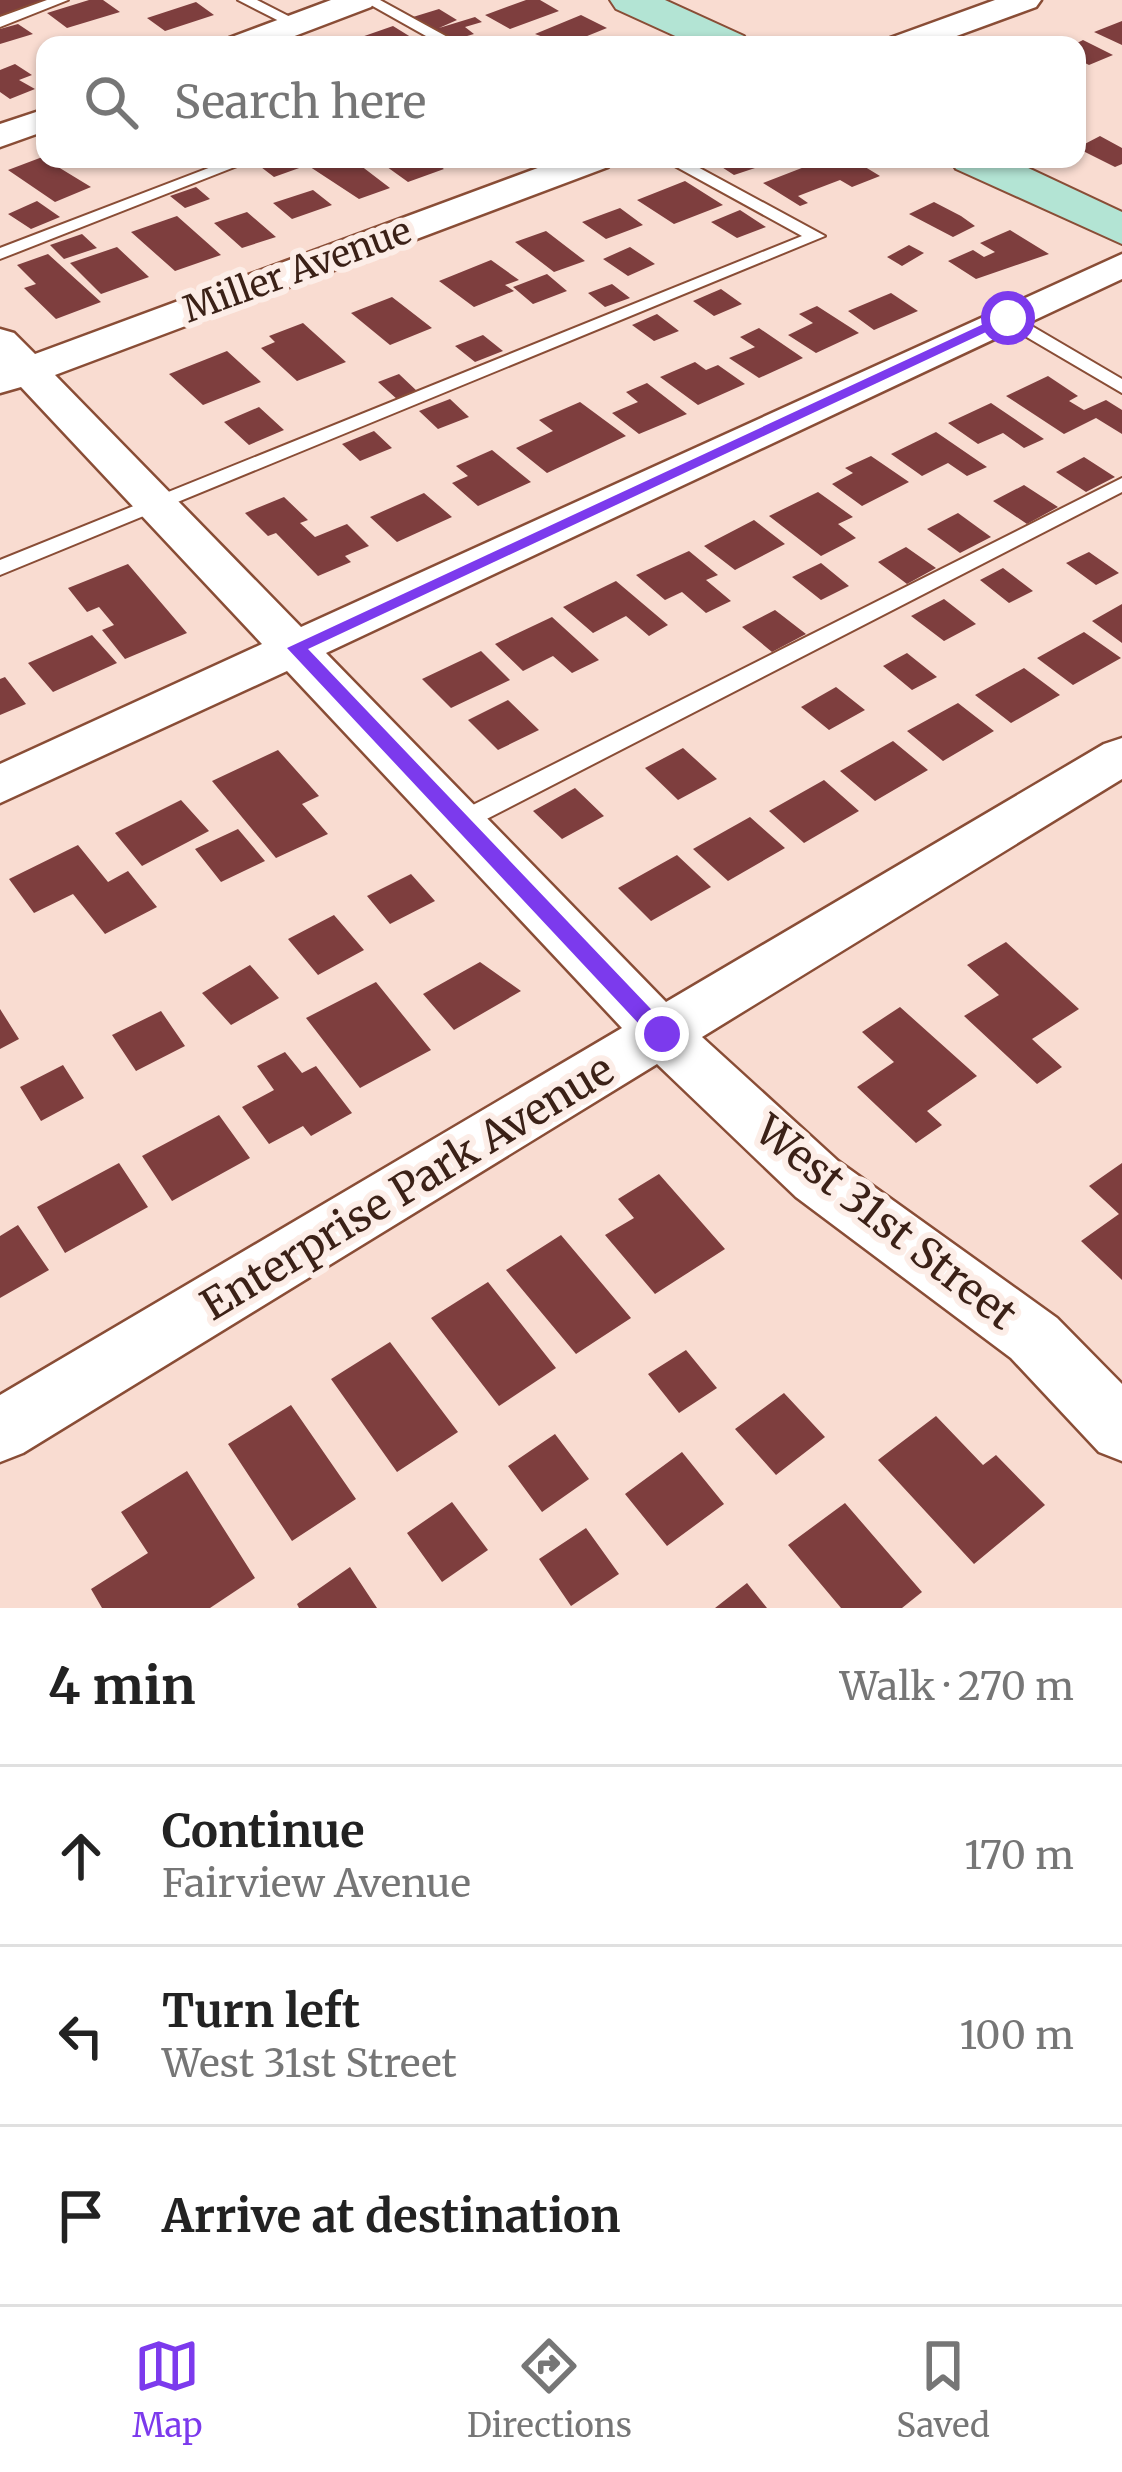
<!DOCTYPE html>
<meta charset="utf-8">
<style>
:root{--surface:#fff;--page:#f2f2f2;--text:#222;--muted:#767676;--line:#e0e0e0;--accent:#7c3aed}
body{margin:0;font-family:Merriweather,serif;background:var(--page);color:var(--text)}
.stop{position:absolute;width:36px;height:36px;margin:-27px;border:9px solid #7c3aed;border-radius:50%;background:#fff}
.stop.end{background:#7c3aed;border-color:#fff;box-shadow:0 3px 12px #0008}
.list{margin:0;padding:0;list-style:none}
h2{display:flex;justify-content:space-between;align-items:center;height:156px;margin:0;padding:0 48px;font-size:51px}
h2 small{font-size:39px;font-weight:400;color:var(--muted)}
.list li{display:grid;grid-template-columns:78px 1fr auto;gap:36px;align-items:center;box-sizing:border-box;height:180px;padding:0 48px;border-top:3px solid var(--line)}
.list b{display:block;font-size:45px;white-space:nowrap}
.list p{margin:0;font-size:39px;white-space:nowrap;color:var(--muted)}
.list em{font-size:39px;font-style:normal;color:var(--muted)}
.icon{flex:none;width:66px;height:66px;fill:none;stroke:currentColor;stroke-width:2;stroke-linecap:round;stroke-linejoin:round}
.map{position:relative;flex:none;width:1122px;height:1608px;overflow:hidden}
.search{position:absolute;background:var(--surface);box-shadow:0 3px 9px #0004;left:36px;right:36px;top:36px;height:132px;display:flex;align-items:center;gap:30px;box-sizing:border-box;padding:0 42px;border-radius:24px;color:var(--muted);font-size:45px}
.sheet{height:696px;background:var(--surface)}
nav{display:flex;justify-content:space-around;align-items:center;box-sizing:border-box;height:168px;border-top:3px solid var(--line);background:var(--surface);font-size:33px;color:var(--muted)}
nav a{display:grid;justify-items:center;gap:6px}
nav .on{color:var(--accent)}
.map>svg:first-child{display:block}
.building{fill:#7e3e3e}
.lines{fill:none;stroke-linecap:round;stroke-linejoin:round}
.service-casing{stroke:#894d36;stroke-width:4}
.minor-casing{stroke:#894d36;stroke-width:5}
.secondary-casing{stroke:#894d36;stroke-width:4}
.service{fill:#fff;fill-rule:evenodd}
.minor{fill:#fff;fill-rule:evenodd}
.secondary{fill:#b3e4d4;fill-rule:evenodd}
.route{fill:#7c3aed}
.labels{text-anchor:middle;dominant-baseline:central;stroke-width:12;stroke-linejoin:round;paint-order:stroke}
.far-street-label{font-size:36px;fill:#3b2117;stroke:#fcede7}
.street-label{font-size:42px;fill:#3b2117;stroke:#fcede7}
</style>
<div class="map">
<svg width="1122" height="1608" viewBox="0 0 1122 1608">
<rect width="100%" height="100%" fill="#f9dcd1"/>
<path class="building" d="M0,0H47V1L0,17Z
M89,0H103L120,12L67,28L47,13Z
M526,0H540L559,11L510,29L485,15Z
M196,2L214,15L165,31L147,18Z
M439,9L457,20L439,28L475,17L482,22L465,27L474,34L450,41L413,17Z
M581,15L607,28L565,45L535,34Z
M1122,21V45L1094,32Z
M18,24L33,34L0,44V29Z
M393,26L414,39L398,45L350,41Z
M1083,40L1113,55L1089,65L1077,59V43Z
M15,64L32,75L19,80L35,89L10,99L0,92V70Z
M1100,136L1122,148V164L1115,167L1077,148Z
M45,156V159L91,187L55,202L8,170Z
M270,159H292L302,167L274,177L257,164Z
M298,159H328L340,168L356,162L390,188L359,199Z
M376,159H430L444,169L408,182Z
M721,159H761V160L755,162L761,166L734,175L714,162Z
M825,159H852L880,176L852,187L840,180L798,196L808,203L800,206L763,183Z
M685,181L723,205L674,224L637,200Z
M196,187L210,199L185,208L170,196Z
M313,190L332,205L292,219L273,203Z
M37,201L60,217L31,229L8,214Z
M934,202L961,216L975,226L953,237L909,214Z
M620,208L643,225L606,239L582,222Z
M740,210L766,227L737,238L711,222Z
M247,212L276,237L242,248L214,223Z
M177,216L221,255L175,271L131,232Z
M1010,230L1049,254L976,279L948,261L973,250L984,257L995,252L980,243Z
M546,231L585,261L554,272L515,242Z
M82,234L97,248L64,259L50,245Z
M909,245L924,253L902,266L887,257Z
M117,247L149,277L101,294L70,263Z
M630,247L655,264L628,276L603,259Z
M48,254L101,302L56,319L24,288L36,284L17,265Z
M491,260L519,280L505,285L514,291L474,307L439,281Z
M547,274L567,291L533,304L513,287Z
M612,284L630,298L605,307L588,293Z
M721,289L742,304L714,316L693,301Z
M891,293L918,311L874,330L848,311Z
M392,297L432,328L390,345L351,313Z
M817,306L859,333L816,353L788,335L813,323L799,314Z
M657,314L679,331L654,341L632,325Z
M303,323L346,362L297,381L261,348L275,342L269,336Z
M759,328L803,358L759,378L729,358L755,347L740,337Z
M483,335L503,351L475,362L455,346Z
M227,351L261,382L203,405L169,374Z
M695,362L706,370L718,365L745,384L698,405L660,377Z
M399,374L418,392L398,400L378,382Z
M1048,376L1078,396L1069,401L1084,410L1106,400L1122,410V434L1096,418L1064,434L1006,396Z
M647,383L687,414L639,434L612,413L638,402L626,392Z
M450,399L469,417L438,429L419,411Z
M580,402L626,436L547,473L516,448L553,431L539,420Z
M991,403L1044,439L1024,448L1003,433L978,444L948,423Z
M259,407L284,430L249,445L224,422Z
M374,431L392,448L360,461L342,444Z
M936,432L987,467L967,476L948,463L922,476L891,454Z
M492,450L531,482L478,506L452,483L468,476L456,466Z
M871,456L909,482L862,506L832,484L853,473L845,468Z
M1084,457L1115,477L1086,492L1056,472Z
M1024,485L1058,507L1027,524L993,501Z
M818,492L853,517L838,524L856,538L821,556L769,516Z
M424,493L452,517L397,542L370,517Z
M284,497L308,520L300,523L315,537L347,524L369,546L345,556L351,562L318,576L276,533L268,536L245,513Z
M958,513L991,537L960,553L927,529Z
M754,520L785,544L735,570L704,546Z
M906,547L936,568L907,584L878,562Z
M689,551L718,575L706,580L731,601L706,613L682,592L665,600L636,575Z
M1089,552L1119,573L1096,585L1066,563Z
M821,563L849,586L821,600L792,577Z
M128,564L187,633L125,659L102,630L114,625L99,607L87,612L68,588Z
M1003,568L1033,591L1009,603L980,580Z
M616,581L668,625L649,636L626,616L593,633L563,607Z
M944,599L976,624L944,641L911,616Z
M1122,604V643L1092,621Z
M775,610L806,634L772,652L742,627Z
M552,617L599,660L572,673L553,656L523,671L495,644Z
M1084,632L1121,658L1073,685L1037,658Z
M92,635L117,663L53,692L28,663Z
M481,651L510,680L451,708L422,679Z
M907,653L937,677L912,690L883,666Z
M1024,668L1060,695L1011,723L975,695Z
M5,677L26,704L0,715V679Z
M836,687L865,710L829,730L801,707Z
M508,700L539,730L498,750L468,720Z
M958,703L994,731L943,761L907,731Z
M893,741L928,770L875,801L840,771Z
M683,748L717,779L678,800L645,768Z
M278,750L319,796L302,804L328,834L276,858L212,781Z
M824,780L859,811L804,843L769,811Z
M575,788L604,816L562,839L533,811Z
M181,800L209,831L142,866L115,833Z
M750,817L785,848L728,881L693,849Z
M238,829L265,861L221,882L195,849Z
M78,845L108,882L128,871L157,907L105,934L73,894L34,913L9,879Z
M677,855L711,887L651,921L618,888Z
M411,874L435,901L390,924L367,896Z
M334,915L364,950L318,975L288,939Z
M1006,942L1079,1009L1032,1039L1062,1067L1037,1084L964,1016L999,995L967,965Z
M480,962L521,991L454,1030L423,994Z
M250,965L279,998L231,1025L202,993Z
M376,982L431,1050L360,1088L306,1018Z
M900,1007L977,1076L927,1111L942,1125L916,1143L857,1087L894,1062L862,1032Z
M0,1009L19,1039L0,1049Z
M161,1011L185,1046L136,1071L112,1035Z
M285,1052L302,1073L316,1066L352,1113L311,1136L303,1126L269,1144L242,1107L274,1090L257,1066Z
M63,1065L84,1098L41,1121L20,1087Z
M219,1115L250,1158L172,1201L142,1156Z
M119,1163L148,1207L65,1253L37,1207Z
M1122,1163V1280L1081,1241L1119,1214L1089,1186Z
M659,1174L725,1249L655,1294L605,1235L634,1218L618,1199Z
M18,1225L49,1270L0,1298V1236Z
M561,1235L631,1318L576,1354L506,1270Z
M488,1282L556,1368L499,1406L431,1318Z
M390,1342L458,1432L397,1472L331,1379Z
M686,1350L717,1388L679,1413L648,1374Z
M784,1393L825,1437L776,1475L735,1429Z
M291,1405L356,1499L292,1541L228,1444Z
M936,1416L983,1465L996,1455L1045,1505L974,1564L878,1460Z
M555,1434L589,1479L542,1512L508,1466Z
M682,1452L724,1504L667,1546L625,1494Z
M187,1471L255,1578L210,1608H102L91,1589L148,1553L121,1512Z
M452,1502L488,1550L442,1582L407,1533Z
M845,1503L922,1592L902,1608H841L788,1545Z
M586,1528L619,1574L571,1606L539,1559Z
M350,1567L377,1608H299L297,1604Z
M747,1583L767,1608H715Z"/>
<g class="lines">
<g class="service-casing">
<path id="service" d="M47,0H68L0,27V17Z
M238,0H257L304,24L291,27Z
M362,0H380L462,45H442Z
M232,159H255L0,259V248Z
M662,159H683L825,236L0,575V560L802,236Z
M1008,312L1122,379V393L1001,322V314Z
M1122,478V492L471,827L462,830L450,821L453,815Z"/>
</g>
<g class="minor-casing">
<path id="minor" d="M331,0H376L371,7L271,45H225L229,38Z
M995,0H1041L1036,7L932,45H886L890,38Z
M45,109V131L0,147V124Z
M562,159H613L608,167L55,375L301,627L1122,254V279L326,653L666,1002L1104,744L1122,738V779L702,1037L838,1161L1057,1318L1122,1384V1461L1099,1452L1011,1358L796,1197L657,1064L23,1453L0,1462V1395L622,1028L287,671L0,803V764L262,644L21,387L0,393V329L14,333L35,354Z"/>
</g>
<g class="secondary-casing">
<path id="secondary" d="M610,0H665L744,36L750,45H695L616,9Z
M949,159H1009L1122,212V244L956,169Z"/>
</g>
<use href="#service" class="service"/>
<use href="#minor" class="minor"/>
<use href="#secondary" class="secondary"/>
</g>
<path class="route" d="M1003,315L1016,318L308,649L669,1028V1040H654L287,648Z"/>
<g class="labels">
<g class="far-street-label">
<text transform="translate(297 270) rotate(-20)">Miller Avenue</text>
</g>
<g class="street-label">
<text transform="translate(407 1187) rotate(-31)">Enterprise Park Avenue</text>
<text transform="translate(886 1222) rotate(38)">West 31st Street</text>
</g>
</g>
</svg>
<div class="stop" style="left:1008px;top:318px"></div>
<div class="stop end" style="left:662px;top:1034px"></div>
<div class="search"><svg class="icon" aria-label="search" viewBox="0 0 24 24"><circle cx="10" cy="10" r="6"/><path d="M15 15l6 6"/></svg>Search here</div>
</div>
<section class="sheet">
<h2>4 min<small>Walk · 270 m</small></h2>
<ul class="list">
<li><svg class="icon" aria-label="ahead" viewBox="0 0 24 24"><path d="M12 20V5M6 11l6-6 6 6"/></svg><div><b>Continue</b><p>Fairview Avenue</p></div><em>170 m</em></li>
<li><svg class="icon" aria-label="left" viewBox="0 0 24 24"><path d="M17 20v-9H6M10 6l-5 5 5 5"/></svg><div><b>Turn left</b><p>West 31st Street</p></div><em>100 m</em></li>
<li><svg class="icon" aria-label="arrive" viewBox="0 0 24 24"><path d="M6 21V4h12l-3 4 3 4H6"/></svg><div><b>Arrive at destination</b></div></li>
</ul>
</section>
<nav>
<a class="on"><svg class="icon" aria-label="map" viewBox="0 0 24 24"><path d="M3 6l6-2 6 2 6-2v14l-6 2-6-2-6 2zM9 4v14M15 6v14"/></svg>Map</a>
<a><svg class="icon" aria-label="directions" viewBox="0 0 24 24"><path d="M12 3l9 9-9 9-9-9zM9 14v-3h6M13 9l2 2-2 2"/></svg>Directions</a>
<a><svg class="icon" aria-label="saved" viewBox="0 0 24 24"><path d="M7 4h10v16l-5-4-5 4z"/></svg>Saved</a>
</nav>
